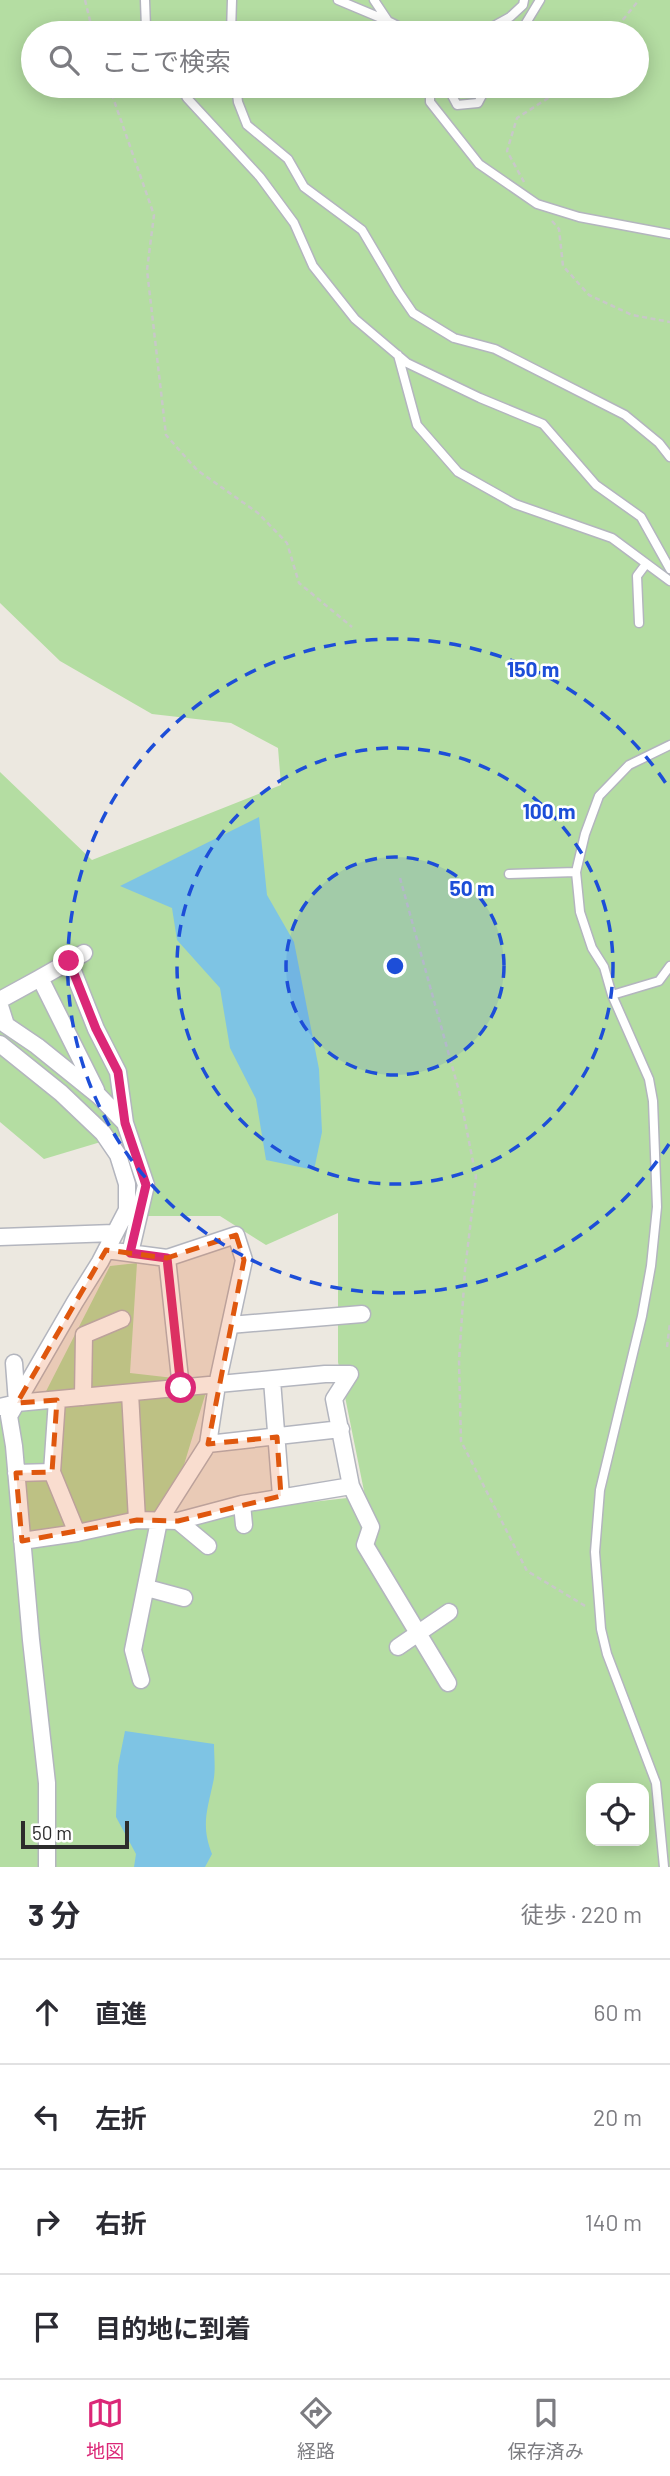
<!DOCTYPE html>
<html lang="ja">
<meta charset="utf-8">
<style>
:root{--surface:#fff;--page:#f2f2f3;--text:#2b2b33;--muted:#7c7c81;--line:#e1e1e2;--accent:#db2777}
body{margin:0;font-family:Barlow,"Noto Sans JP",sans-serif;background:var(--page);color:var(--text)}
.controls{position:absolute;right:21px;bottom:21px;display:grid;overflow:hidden;border-radius:14px;box-shadow:0 4px 18px #0003}
.controls button{width:63px;height:63px;display:grid;place-items:center;padding:0;border:0;border-bottom:2px solid var(--line);background:var(--surface);color:var(--text);font:35px sans-serif}
.scale{position:absolute;left:21px;bottom:18px;width:108px;box-sizing:border-box;padding-left:7px;border:4px solid #2c2c2c;border-top:0;font-size:19px;line-height:24px;white-space:nowrap;color:#2c2c2c;-webkit-text-stroke:5px #fff;paint-order:stroke}
.stop{position:absolute;width:21px;height:21px;margin:-16px;border:5px solid #db2777;border-radius:50%;background:#fff}
.stop.end{background:#db2777;border-color:#fff;box-shadow:0 2px 7px #0008}
.list{margin:0;padding:0;list-style:none}
h2{display:flex;justify-content:space-between;align-items:center;height:91px;margin:0;padding:0 28px;font-size:30px}
h2 small{font-size:23px;font-weight:400;color:var(--muted)}
.list li{display:grid;grid-template-columns:46px 1fr auto;gap:21px;align-items:center;box-sizing:border-box;height:105px;padding:0 28px;border-top:2px solid var(--line)}
.list b{display:block;font-size:26px;white-space:nowrap}
.list em{font-size:23px;font-style:normal;color:var(--muted)}
.icon{flex:none;width:38px;height:38px;fill:none;stroke:currentColor;stroke-width:2;stroke-linecap:round;stroke-linejoin:round}
.map{position:relative;flex:none;width:670px;height:1867px;overflow:hidden}
.search{position:absolute;background:var(--surface);box-shadow:0 4px 18px #0003;left:21px;right:21px;top:21px;height:77px;display:flex;align-items:center;gap:18px;box-sizing:border-box;padding:0 24px;border-radius:38px;color:var(--muted);font-size:26px}
.sheet{height:511px;background:var(--surface)}
nav{display:flex;justify-content:space-around;align-items:center;box-sizing:border-box;height:98px;border-top:2px solid var(--line);background:var(--surface);font-size:19px;color:var(--muted)}
nav a{display:grid;justify-items:center;gap:4px}
nav .on{color:var(--accent)}
.map>svg:first-child{display:block}
.green{fill:#b4dda2;fill-rule:evenodd}
.water{fill:#7ec4e4}
.lines{fill:none;stroke-linecap:round;stroke-linejoin:round}
.service-casing{stroke:#b3b5be;stroke-width:11}
.minor-casing{stroke:#b3b5be;stroke-width:19}
.path{stroke:#c8c8c8;stroke-width:2.5;stroke-dasharray:5 3.5;stroke-linecap:butt}
.service{stroke:#fff;stroke-width:8}
.minor{stroke:#fff;stroke-width:16}
.route{stroke:#db2777;stroke-width:9}
.marked{fill:#df570e;fill-opacity:0.2;stroke:#df570e;stroke-width:5;stroke-dasharray:14 9;stroke-linejoin:round}
.ring{fill:none;stroke:#1d4ed8;stroke-width:3.5;stroke-dasharray:12 9}
.centre{fill:#1d4ed8;stroke:#fff;stroke-width:3.5}
.ring-label{font-size:21px;text-anchor:middle;font-weight:bold;fill:#1d4ed8;stroke:#fff;stroke-width:5;stroke-linejoin:round;paint-order:stroke}
</style>
<div class="map">
<svg width="670" height="1867" viewBox="0 0 670 1867">
<rect width="100%" height="100%" fill="#ece8e0"/>
<path class="green" d="M0,0H670V1867H0V1409L39,1405L110,1266L137,1263L130,1373L209,1382L168,1518L365,1496L338,1362V1213L266,1245L220,1216H141L134,1132L44,1159L0,1122V772L92,860L281,785L278,748L231,723L152,714L60,661L0,603ZM33,33H637V86H33ZM591,1788H644V1841H591Z"/>
<path class="water" d="M259,817L267,895L294,942L319,1069L322,1132L314,1170L266,1160L256,1099L230,1048L220,988L177,940L172,908L120,886Z
M125,1731L214,1744C214,1756 216,1771 213,1783C207,1811 201,1826 212,1854L205,1867H134L136,1854L116,1817L118,1766Z"/>
<g class="lines">
<g class="service-casing">
<path id="service" d="M145,0L146,28L149,33
M338,0L388,21
M374,0L388,21L412,33
M231,33L232,0
M481,33L510,17L523,5L524,0
M520,33L540,0
M180,86L187,98L260,177L294,223L313,266L355,319L407,363L480,398L543,424L596,485L641,517L670,569
M236,86L238,102L247,125L288,159L304,187L362,230L398,291L413,313L454,338L495,349L625,415L659,443L670,457
M430,86V102L479,164L537,204L579,217L670,234
M447,86L457,105L478,103L487,86
M187,98L199,86
M398,355L417,425L458,472L515,504L612,538L670,581
M639,623L637,576L646,564
M509,874L576,872
M612,995L659,981L670,966
M664,1867L656,1783L607,1654L601,1629L595,1552L600,1490L642,1316L651,1266L657,1207L653,1101L649,1079L612,995L604,967L592,948L580,912L576,872L585,834L599,796L629,765L670,745"/>
</g>
<g class="minor-casing">
<path id="minor" d="M84,953L40,978L96,1090
M69,961L96,1029L118,1072L125,1123
M0,1000L40,978
M0,1006L6,1025L37,1046L99,1096L125,1123L146,1185L130,1253
M0,1044L61,1093L103,1133L118,1155L127,1184V1210L100,1262L75,1302L9,1416L14,1446L31,1640L47,1783V1867
M0,1237L114,1233
M106,1250L167,1258L236,1235L244,1260L217,1385L208,1444L159,1521L133,1650L141,1680
M167,1258L181,1388
M230,1325L362,1314
M14,1363L17,1403
M272,1380L281,1496
M130,1393L137,1520
M83,1397L84,1335L122,1319
M57,1400L52,1472L77,1533
M0,1407L17,1403L325,1374H350L334,1399L351,1486L242,1504L178,1521L137,1520L77,1533L22,1541
M208,1444L341,1429
M16,1473L52,1472
M351,1486L371,1527L365,1545L448,1683
M242,1504L244,1525
M178,1521L208,1546
M147,1588L184,1598
M398,1647L449,1612"/>
</g>
<path class="path" d="M85,0L93,33
M612,33L639,0
M109,86L154,215L147,270L166,435L197,470L258,513L287,543L299,583L352,627
M524,182L507,151L517,118L567,86
M552,221L559,229L563,266L589,295L632,315L670,322
M400,878L459,1091L476,1177L465,1270L459,1361L461,1441L527,1571L587,1607
M667,1347L670,1323"/>
<use href="#service" class="service"/>
<use href="#minor" class="minor"/>
</g>
<g class="lines">
<path class="route" d="M69,961L96,1029L118,1072L125,1123L146,1185L130,1253L167,1258L181,1388"/>
</g>
<path class="marked" d="M236,1235L244,1260L208,1444L277,1437L281,1496L178,1521L137,1520L22,1541L16,1473L52,1472L57,1400L17,1403L106,1250L167,1258Z"/>
<circle cx="395" cy="966" r="109" fill="#1d4ed8" fill-opacity=".12"/>
<g class="ring">
<circle cx="395" cy="966" r="109"/>
<circle cx="395" cy="966" r="218"/>
<path d="M669 1144A327 327 0 1 1 669 788"/>
</g>
<circle cx="395" cy="966" r="10" class="centre"/>
<g class="ring-label">
<text x="533" y="677">150 m</text>
<text x="549" y="819">100 m</text>
<text x="472" y="896">50 m</text>
</g>
</svg>
<div class="controls">
<button><svg class="icon" aria-label="locate" viewBox="0 0 24 24"><circle cx="12" cy="12" r="6"/><path d="M12 2v4M12 18v4M2 12h4M18 12h4"/></svg></button>
</div>
<div class="scale">50 m</div>
<div class="stop" style="left:181px;top:1388px"></div>
<div class="stop end" style="left:69px;top:961px"></div>
<div class="search"><svg class="icon" aria-label="search" viewBox="0 0 24 24"><circle cx="10" cy="10" r="6"/><path d="M15 15l6 6"/></svg>ここで検索</div>
</div>
<section class="sheet">
<h2>3 分<small>徒歩 · 220 m</small></h2>
<ul class="list">
<li><svg class="icon" aria-label="ahead" viewBox="0 0 24 24"><path d="M12 20V5M6 11l6-6 6 6"/></svg><div><b>直進</b></div><em>60 m</em></li>
<li><svg class="icon" aria-label="left" viewBox="0 0 24 24"><path d="M17 20v-9H6M10 6l-5 5 5 5"/></svg><div><b>左折</b></div><em>20 m</em></li>
<li><svg class="icon" aria-label="right" viewBox="0 0 24 24"><path d="M7 20v-9h11M14 6l5 5-5 5"/></svg><div><b>右折</b></div><em>140 m</em></li>
<li><svg class="icon" aria-label="arrive" viewBox="0 0 24 24"><path d="M6 21V4h12l-3 4 3 4H6"/></svg><div><b>目的地に到着</b></div></li>
</ul>
</section>
<nav>
<a class="on"><svg class="icon" aria-label="map" viewBox="0 0 24 24"><path d="M3 6l6-2 6 2 6-2v14l-6 2-6-2-6 2zM9 4v14M15 6v14"/></svg>地図</a>
<a><svg class="icon" aria-label="directions" viewBox="0 0 24 24"><path d="M12 3l9 9-9 9-9-9zM9 14v-3h6M13 9l2 2-2 2"/></svg>経路</a>
<a><svg class="icon" aria-label="saved" viewBox="0 0 24 24"><path d="M7 4h10v16l-5-4-5 4z"/></svg>保存済み</a>
</nav>
